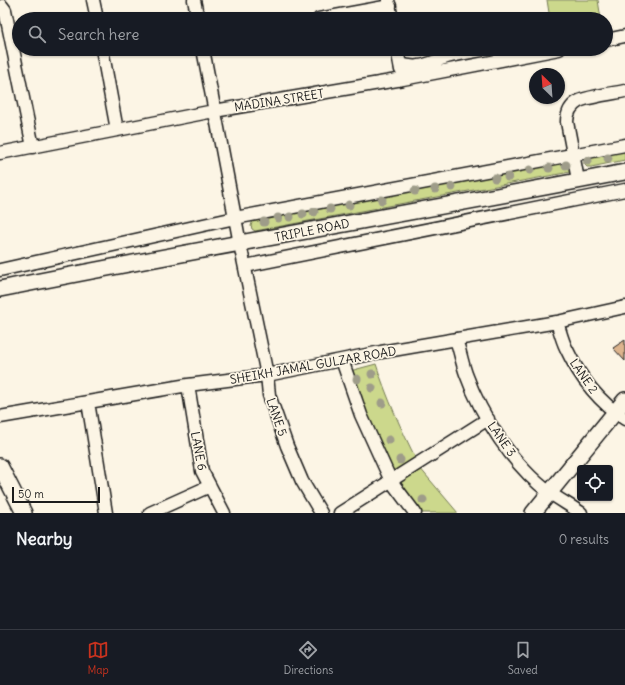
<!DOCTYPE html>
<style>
:root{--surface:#171b24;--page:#242831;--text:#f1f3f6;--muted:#9ea1a6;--line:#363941;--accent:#c8321e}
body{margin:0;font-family:Delius,sans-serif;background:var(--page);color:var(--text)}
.controls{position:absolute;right:12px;bottom:12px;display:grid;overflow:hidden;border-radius:4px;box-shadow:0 1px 3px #0004}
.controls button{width:36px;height:36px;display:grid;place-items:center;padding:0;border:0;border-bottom:1px solid var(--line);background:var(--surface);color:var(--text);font:20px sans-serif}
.compass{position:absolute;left:529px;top:68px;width:36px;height:36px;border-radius:50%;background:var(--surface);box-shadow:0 1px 3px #0004;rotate:335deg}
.scale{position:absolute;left:12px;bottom:10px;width:88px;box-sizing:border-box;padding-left:4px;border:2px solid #1c1c1c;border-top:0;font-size:11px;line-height:14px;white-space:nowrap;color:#1c1c1c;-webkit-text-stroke:3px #fcf5e5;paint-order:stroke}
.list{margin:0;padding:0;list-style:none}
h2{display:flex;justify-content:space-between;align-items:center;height:52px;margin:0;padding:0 16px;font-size:17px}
h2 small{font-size:13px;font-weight:400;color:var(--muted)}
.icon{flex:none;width:22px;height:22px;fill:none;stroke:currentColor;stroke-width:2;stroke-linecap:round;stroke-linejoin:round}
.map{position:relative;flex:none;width:625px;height:513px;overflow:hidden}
.search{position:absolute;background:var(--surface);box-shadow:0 1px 3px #0004;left:12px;right:12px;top:12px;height:44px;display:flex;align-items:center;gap:10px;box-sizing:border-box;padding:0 14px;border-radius:22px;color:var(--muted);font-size:15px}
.sheet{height:116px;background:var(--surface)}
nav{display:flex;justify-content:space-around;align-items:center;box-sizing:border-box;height:56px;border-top:1px solid var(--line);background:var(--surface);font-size:11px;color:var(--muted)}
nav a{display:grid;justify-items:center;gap:2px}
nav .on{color:var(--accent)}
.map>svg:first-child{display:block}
.green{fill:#ccd88c;stroke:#747a54}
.building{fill:#ddb48d;stroke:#1c1c1c}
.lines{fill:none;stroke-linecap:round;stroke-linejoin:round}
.minor-casing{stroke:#1c1c1c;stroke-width:15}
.major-casing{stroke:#1c1c1c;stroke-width:18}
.minor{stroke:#fcf5e5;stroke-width:12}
.major{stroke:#fcf5e5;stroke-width:15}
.tree{fill:#9e9c89}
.labels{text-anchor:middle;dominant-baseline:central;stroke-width:3.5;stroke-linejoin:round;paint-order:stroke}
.street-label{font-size:12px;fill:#1c1c1c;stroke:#fcf5e5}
</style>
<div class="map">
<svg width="625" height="513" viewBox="0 0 625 513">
<rect width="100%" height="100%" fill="#fcf5e5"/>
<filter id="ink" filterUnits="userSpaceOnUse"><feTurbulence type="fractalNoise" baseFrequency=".025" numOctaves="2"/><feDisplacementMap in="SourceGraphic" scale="8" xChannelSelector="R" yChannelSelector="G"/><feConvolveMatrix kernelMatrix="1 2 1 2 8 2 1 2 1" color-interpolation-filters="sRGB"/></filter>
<g filter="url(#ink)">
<path class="green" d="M547,0H598L601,19H550Z
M625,150V160L591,167H587L584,164V159L586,158Z
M570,160L572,170L570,172L255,231L252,229L251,226L253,220Z
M376,364C387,398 401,429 417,461L393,477L366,419L350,371Z
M419,467L458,513H419L397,481Z"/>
<path class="building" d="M625,340V361L613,348Z"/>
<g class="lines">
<g class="minor-casing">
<path id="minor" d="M93,0L97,19
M194,0L198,19
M388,0L392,19
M0,7L2,6L5,10L33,147
M319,19L390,6
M606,40L625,36
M102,49L117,130
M203,49L240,244L267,375L269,395L287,446L302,481L321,513
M397,49L401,70
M400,64C422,71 431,61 451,56C463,53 476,51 488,49
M0,153L214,111L403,79L559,49
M578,180L567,122C567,113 570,106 579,101C587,97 615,93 625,91
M245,266L625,190
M0,270L235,218L625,145
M557,322C560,331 562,340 566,348C579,376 599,402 625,419
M456,339C460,351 462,363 466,374C481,416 514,467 550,493C560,500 571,506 581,513
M342,360L361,415L391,481L415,513
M188,385L202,471L224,513
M88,402L106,513
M0,417L188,385L267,375L381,352L557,322L625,307
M150,513L210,486
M340,513L488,419"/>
</g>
<g class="major-casing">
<path id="major" d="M0,289C208,247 417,212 625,172
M0,466L24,513
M533,513L625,400"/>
</g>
<use href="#minor" class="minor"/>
<use href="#major" class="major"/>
</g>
<g class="tree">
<circle cx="608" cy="158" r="4.5"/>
<circle cx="588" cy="161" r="4.5"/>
<circle cx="566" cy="165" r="4.5"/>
<circle cx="549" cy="168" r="4.5"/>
<circle cx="530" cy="170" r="4.5"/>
<circle cx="508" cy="177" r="4.5"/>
<circle cx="495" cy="178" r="4.5"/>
<circle cx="452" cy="187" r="4.5"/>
<circle cx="435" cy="189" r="4.5"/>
<circle cx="415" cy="191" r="4.5"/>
<circle cx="382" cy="200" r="4.5"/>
<circle cx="349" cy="205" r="4.5"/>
<circle cx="330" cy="209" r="4.5"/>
<circle cx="314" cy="212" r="4.5"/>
<circle cx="303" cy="214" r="4.5"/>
<circle cx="290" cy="217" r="4.5"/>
<circle cx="278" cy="218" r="4.5"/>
<circle cx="264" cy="222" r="4.5"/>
<circle cx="372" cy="374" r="4.5"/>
<circle cx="357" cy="379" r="4.5"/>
<circle cx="372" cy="388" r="4.5"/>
<circle cx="382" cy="403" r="4.5"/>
<circle cx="389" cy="440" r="4.5"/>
<circle cx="400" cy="460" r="4.5"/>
<circle cx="423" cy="500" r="4.5"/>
</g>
</g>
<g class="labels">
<g class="street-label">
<text transform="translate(279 100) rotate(-9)">MADINA STREET</text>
<text transform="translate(312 230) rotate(-11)">TRIPLE ROAD</text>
<text transform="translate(313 365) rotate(-10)">SHEIKH JAMAL GULZAR ROAD</text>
<text transform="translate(584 376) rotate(55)">LANE 2</text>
<text transform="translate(277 417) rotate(71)">LANE 5</text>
<text transform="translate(502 439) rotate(55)">LANE 3</text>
<text transform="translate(199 451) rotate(79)">LANE 6</text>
</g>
</g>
</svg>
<div class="controls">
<button><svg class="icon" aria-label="locate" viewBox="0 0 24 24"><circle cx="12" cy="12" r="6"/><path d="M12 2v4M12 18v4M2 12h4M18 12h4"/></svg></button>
</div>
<svg class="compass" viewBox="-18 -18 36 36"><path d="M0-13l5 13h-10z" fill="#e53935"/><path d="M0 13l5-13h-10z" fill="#9ea1a6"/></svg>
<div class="scale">50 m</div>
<div class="search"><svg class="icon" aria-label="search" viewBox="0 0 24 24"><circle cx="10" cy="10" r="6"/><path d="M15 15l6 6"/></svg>Search here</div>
</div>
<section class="sheet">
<h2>Nearby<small>0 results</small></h2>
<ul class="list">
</ul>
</section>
<nav>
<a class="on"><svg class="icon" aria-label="map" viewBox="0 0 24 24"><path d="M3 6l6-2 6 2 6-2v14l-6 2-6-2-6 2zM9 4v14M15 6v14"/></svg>Map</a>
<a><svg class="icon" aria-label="directions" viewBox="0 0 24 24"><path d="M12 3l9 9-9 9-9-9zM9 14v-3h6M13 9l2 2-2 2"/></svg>Directions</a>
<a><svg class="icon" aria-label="saved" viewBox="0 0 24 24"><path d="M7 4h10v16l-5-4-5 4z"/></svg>Saved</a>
</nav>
